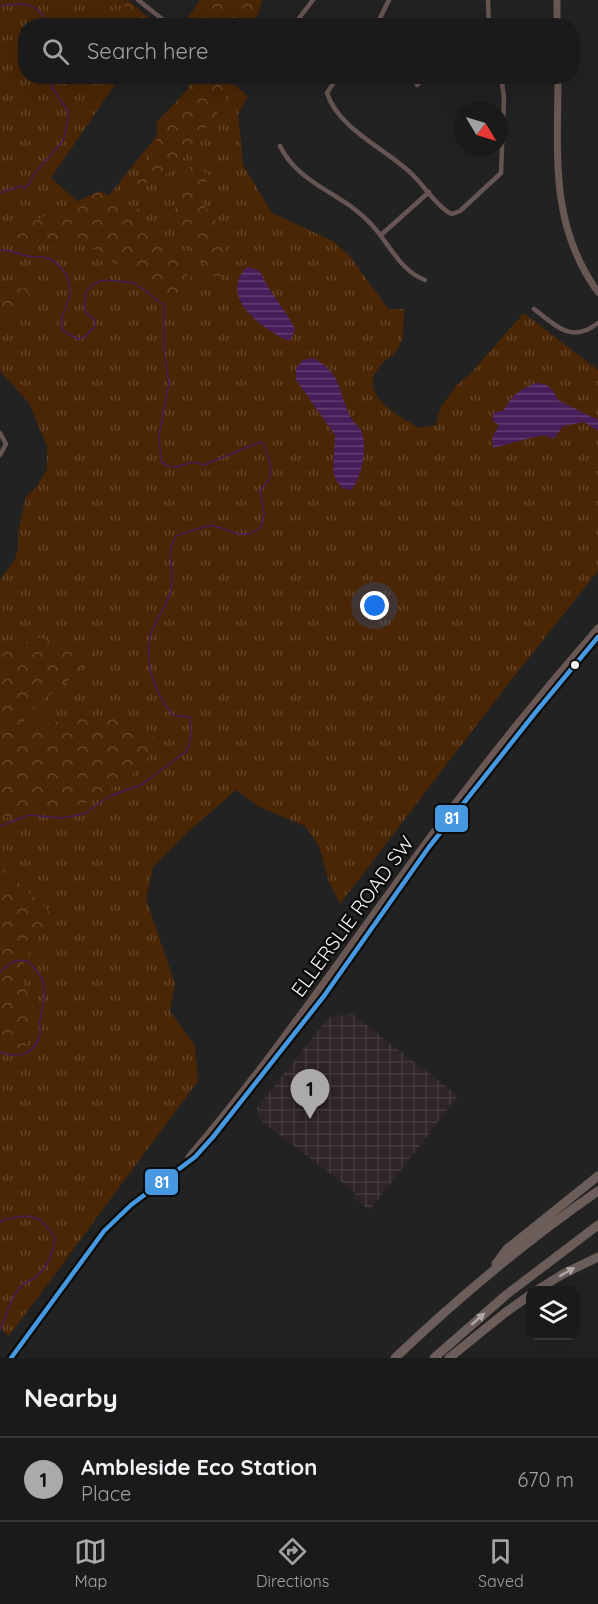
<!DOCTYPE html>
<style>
:root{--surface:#1a1a1a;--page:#272727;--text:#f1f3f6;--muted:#9fa1a2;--line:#383839;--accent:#aca9a9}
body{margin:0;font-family:Quicksand,sans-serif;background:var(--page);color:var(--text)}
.controls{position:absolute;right:18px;bottom:18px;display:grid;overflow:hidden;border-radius:12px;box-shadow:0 6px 24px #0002}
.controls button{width:54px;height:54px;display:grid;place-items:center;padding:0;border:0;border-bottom:2px solid var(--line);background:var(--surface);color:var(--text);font:30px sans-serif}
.compass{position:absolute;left:454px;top:102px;width:54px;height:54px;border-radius:50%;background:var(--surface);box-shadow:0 6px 24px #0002;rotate:128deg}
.you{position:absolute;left:375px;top:606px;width:21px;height:21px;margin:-15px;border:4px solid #fff;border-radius:50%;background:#1a73e8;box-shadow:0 0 0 9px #1a73e833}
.badge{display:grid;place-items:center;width:39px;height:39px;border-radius:50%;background:var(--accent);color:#111;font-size:20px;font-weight:700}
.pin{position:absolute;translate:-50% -50px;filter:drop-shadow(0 2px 3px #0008)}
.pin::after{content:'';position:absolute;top:32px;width:21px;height:18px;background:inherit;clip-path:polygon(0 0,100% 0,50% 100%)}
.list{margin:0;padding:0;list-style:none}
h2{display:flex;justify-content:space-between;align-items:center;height:78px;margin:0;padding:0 24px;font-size:26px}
h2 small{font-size:20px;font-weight:400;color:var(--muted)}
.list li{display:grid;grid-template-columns:39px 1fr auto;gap:18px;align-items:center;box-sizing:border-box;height:84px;padding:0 24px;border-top:2px solid var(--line)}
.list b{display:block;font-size:22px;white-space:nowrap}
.list p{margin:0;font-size:20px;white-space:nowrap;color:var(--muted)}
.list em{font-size:20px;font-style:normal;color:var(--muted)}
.icon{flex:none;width:33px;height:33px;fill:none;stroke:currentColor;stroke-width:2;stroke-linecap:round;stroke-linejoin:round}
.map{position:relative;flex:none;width:598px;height:1358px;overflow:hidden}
.search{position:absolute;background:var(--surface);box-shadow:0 6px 24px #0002;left:18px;right:18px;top:18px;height:66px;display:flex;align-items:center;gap:15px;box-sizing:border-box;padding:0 21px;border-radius:24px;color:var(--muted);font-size:22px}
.sheet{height:162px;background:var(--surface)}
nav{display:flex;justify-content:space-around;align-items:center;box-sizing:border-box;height:84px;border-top:2px solid var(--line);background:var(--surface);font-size:16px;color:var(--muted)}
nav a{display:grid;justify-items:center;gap:3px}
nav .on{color:var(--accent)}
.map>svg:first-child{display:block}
.industrial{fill:url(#industrial-grid)}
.grass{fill:url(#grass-tufts)}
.forest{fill:url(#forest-crowns)}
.water{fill:url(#water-rules)}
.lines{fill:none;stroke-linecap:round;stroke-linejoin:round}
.stream{stroke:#471e5a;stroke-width:1.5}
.minor{stroke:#665552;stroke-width:4.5}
.secondary{stroke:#695753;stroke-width:7}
.motorway{stroke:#6b5d59;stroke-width:9}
.bus-1-casing{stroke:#0c0b0b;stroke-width:9}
.bus-1{stroke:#4699e1;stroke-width:4.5}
.oneway{fill:#b0a8a6}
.bus-dot{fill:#f5f2f2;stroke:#0c0b0b;stroke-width:2}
.labels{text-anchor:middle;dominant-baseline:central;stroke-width:5;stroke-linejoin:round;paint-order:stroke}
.street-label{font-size:20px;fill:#f5f2f2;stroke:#0c0b0b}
.line-badge{stroke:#0c0b0b;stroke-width:2}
.badge-label{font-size:16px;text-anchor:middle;font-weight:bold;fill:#fff}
</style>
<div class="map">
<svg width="598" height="1358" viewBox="0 0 598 1358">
<defs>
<pattern id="industrial-grid" width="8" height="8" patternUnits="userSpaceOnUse" patternTransform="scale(1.5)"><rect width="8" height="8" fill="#2f2527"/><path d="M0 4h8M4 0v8" fill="none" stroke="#443a3c"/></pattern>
<pattern id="grass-tufts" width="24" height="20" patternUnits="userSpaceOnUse" patternTransform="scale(1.5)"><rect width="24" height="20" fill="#4a2605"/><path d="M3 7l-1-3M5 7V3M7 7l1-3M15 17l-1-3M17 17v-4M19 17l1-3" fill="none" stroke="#65462a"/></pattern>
<pattern id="forest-crowns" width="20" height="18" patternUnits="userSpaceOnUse" patternTransform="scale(1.5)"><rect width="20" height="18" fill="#4a2605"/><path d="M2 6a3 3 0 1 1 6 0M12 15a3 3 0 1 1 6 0" fill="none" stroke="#65462a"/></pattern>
<pattern id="water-rules" width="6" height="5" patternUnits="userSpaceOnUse" patternTransform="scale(1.5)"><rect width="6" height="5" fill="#471e5a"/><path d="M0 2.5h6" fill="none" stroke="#623f72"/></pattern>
</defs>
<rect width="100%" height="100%" fill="#232222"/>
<path class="industrial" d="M352,1014L458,1096L370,1210L354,1198L356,1193L260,1120L257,1108L329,1017Z"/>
<path class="grass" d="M0,0H122L155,25L26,26V76L120,77L51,178L77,201L5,236L70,244L204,77H224L248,96L238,114L243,165L272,213L333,241L350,256L388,309H404C403,322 405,335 399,347C394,356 385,359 379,367C357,395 398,415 419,428L436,425L440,408L457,385L470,374L524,313L598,370V571L508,684L340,904L329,882L319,846L305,826L259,807L236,790L189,831L153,867L146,899L175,984L170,1011L195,1046L198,1081L9,1336L0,1328V580L15,559L18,549V533L26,497L37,486L47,469V446L29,403L0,371V330L32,290L0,287Z"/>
<path class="forest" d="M126,0H128L157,25H119Z
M200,0H262L256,21L252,25H183Z
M193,77H220L225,81V102L174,170L132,190L157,145V122L187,90Z
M192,158L209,176L199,199L226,235L221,285L169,225Z
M99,191L138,209L194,284L179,307L90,246L3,236Z
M0,287L33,289L0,330Z
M37,637L94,655L62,686L38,703L20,727L111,714L162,742L129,778L85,804L59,810L5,818L0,821V655Z
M0,865L52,914L18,973L33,1006V1023L26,1046L0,1054Z"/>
<path class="water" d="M247,267L260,271C269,293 285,308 295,329L292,337L289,341C263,330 217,297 247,267Z
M313,358C341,372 338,390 349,414C351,420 357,424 360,429C369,443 362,478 351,490L342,488L336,480L333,471L335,435L296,380V368L303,360Z
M536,383C550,384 552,388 558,400L598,420V431L584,422L563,426L554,439L543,435L493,448L492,438L499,425L492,420L494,412L503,411C511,396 520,389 536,383Z"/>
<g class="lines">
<path class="stream" d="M0,6C23,2 38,1 49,26
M0,193L20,186L25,188L31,182L33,175L63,141L68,120V111L52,87L50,76
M0,250C12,250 16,253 27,256C32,257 37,256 42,257C57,259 70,274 70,290C71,305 58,312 63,331L78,339L85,337L95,326V320C80,311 84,306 87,290L96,283L104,280L128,282L136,284L164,305V350L169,383L159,435L161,462L168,466L176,467L192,462L204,465L260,442L264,444C267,453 274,470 269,479C267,483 263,486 260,491L264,513L262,526C241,546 228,524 208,526C198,528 187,533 176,536C164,557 176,570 171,590C168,604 158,616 153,628C142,658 153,691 173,715L190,717L191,736L187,751L141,785L110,796L84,814L62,818L29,815L0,826
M0,972C9,963 16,958 28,961C33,966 39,973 42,979C48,991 42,1008 40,1020C39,1025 41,1030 40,1034C36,1054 17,1059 0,1052
M0,1224L2,1220C29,1213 41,1213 55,1239C52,1254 48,1267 36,1277C31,1281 24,1282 20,1287C11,1297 6,1318 0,1330"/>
<path class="minor" d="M138,0L171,26
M488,0L489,26
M293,26L313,0
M376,26L389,0
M241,76L247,80L253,76
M338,76L327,93C339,130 387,149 413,175C423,185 440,210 452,214L460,211L501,173L504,98L501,76
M417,85L424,76
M280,146C299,185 343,193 371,224C389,243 400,271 425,280
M381,235L429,192
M534,309C556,326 572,344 598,323
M0,433L6,444L0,455"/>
<path class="secondary" d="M557,0V26
M558,76C558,153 549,225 598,292
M189,1157C272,1060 343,954 419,852C475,775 535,700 598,628
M11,1358L104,1231L131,1205L195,1157L213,1137L324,996L429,847L535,713L598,637"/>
<path class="motorway" d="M496,1264L507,1249L598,1176
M537,1290L563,1274L598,1257
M395,1358C458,1298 526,1241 598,1191
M434,1358L506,1295L598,1225
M449,1358L506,1312L530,1295"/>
<g class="bus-1-casing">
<path id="bus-1" d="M11,1358L104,1231L131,1205L195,1157L213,1137L324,996L429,847L535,713L598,637"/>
</g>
<use href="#bus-1" class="bus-1"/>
</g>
<defs><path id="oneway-solid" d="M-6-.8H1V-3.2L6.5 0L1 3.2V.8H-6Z" transform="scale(1.5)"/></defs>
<g class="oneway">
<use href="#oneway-solid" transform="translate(567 1272) rotate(-29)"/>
<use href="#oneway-solid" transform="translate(478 1319) rotate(-41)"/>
</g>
<circle class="bus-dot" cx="575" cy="665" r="5"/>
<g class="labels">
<g class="street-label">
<text transform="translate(352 916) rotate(-54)">ELLERSLIE ROAD SW</text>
</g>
</g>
<g class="line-badge">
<rect x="434" y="804" width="35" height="29" rx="6" fill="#4699e1"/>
<rect x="144" y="1168" width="35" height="28" rx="6" fill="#4699e1"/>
</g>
<g class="badge-label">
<text x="452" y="824">81</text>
<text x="162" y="1188">81</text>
</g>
</svg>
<div class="controls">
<button><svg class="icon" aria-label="layers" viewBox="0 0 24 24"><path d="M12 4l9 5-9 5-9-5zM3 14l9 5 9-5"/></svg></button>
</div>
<svg class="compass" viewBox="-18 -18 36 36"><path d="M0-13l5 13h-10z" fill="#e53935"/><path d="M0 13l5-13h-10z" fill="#9fa1a2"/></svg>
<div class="you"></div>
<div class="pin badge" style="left:310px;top:1119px">1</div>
<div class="search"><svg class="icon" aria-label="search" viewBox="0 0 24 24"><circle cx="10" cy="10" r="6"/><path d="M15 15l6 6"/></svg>Search here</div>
</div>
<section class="sheet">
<h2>Nearby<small></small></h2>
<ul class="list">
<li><span class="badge">1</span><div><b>Ambleside Eco Station</b><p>Place</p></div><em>670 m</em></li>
</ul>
</section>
<nav>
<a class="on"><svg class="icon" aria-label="map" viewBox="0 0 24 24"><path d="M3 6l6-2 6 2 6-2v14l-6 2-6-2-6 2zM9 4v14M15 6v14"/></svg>Map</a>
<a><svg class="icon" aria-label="directions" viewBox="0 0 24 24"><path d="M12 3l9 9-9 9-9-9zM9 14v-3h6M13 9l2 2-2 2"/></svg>Directions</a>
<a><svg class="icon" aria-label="saved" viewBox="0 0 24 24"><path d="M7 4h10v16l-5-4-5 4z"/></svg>Saved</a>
</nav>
